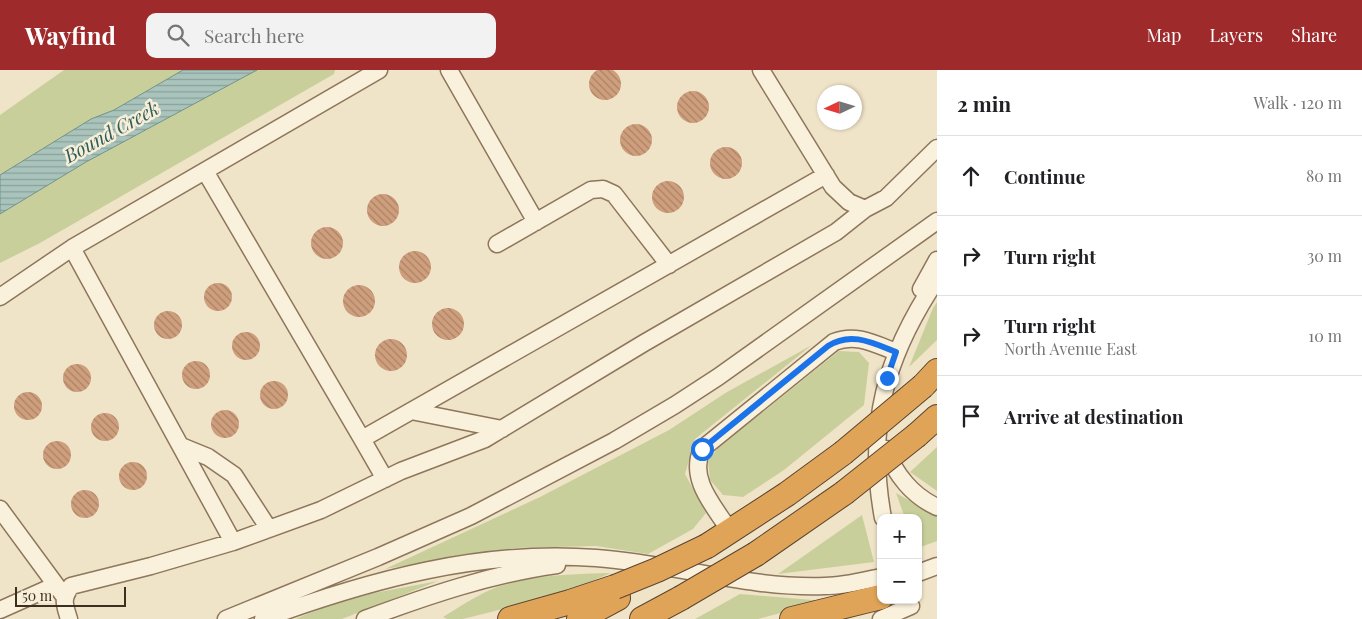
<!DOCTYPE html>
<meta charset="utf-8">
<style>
:root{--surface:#fff;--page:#f2f2f2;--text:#202124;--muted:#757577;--line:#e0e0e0;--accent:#9e2a2b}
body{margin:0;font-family:"Playfair Display",serif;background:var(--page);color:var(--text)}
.controls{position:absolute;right:15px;bottom:15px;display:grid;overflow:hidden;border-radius:10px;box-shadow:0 1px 4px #0004}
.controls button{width:45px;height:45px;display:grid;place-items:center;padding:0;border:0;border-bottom:1px solid var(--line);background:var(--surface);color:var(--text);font:25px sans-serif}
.compass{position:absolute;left:817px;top:15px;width:45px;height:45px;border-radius:50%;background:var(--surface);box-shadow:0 1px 4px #0004;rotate:266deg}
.scale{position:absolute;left:15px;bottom:12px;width:111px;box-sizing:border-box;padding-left:5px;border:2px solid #3d2e20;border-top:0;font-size:14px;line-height:18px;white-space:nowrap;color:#3d2e20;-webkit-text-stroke:4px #f7eed8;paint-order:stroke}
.stop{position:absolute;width:15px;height:15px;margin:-11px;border:4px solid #1a73e8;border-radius:50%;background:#fff}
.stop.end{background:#1a73e8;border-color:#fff;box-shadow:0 1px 5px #0008}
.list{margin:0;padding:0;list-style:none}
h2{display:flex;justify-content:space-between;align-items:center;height:65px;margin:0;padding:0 20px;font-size:21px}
h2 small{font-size:16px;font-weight:400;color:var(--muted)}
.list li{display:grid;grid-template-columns:32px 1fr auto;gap:15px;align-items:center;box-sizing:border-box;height:80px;padding:0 20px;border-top:1px solid var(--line)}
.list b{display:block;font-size:19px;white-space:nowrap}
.list p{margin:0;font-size:16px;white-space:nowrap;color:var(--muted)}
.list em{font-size:16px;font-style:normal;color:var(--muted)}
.icon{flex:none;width:28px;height:28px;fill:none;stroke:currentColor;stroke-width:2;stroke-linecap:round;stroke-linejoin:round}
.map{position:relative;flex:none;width:937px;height:549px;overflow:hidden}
header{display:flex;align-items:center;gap:30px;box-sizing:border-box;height:70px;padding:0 25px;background:var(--accent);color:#fff}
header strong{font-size:24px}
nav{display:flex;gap:28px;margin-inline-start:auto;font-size:18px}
.search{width:350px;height:45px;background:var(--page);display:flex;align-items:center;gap:12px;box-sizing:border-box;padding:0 18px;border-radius:10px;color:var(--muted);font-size:19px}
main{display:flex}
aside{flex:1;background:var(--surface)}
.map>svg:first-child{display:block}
.grass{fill:#c9cf9b}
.water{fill:url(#water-rules);stroke:#6f938a}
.building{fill:url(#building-back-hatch)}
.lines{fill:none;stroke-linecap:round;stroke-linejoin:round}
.minor-casing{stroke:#8d765c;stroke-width:19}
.highway-casing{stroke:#5b4430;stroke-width:26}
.minor{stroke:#faf1dc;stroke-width:16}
.highway{stroke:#e0a458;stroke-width:24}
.highway-bridge-casing{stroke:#5b4430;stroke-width:26;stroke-linecap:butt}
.highway-bridge{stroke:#e0a458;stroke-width:24}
.route{stroke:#1a73e8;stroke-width:6}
.labels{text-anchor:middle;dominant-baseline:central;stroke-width:5;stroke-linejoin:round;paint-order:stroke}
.water-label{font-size:19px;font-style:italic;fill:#2f5d5a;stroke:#f7eed8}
</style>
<header>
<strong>Wayfind</strong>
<div class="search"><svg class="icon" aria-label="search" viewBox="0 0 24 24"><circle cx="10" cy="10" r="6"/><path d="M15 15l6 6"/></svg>Search here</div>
<nav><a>Map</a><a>Layers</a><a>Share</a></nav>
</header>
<main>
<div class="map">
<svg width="937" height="549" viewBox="0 0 937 549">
<defs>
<pattern id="water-rules" width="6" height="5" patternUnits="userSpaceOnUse" patternTransform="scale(1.25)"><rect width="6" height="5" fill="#a9c4bc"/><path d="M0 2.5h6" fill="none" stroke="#8ba098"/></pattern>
<pattern id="building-back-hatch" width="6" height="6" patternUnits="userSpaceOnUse" patternTransform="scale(1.25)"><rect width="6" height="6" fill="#cf9f7d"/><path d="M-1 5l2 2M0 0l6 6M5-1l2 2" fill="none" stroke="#a98266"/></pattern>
</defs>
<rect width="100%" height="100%" fill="#f0e4c8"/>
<path class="grass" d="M64,0H183L114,40L91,49L0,105V45Z
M257,0H335L334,4L40,173L0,193V144L86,92Z
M937,232V270L909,297L933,238Z
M812,275L695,369L685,404L706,443L693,459L648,484L596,476L514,478L385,499L540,427L669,360L727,322Z
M839,281L859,282L869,293L864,335L784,400L743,427L723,425L710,410L708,391L718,378Z
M937,377V421L910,402Z
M896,423L937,446V471L918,478V448H905Z
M862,445L874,492L778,504Z
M611,503L562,524L463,549H447L443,547C458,538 474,527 490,520C526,505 571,504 611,503Z
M438,511L342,549H295L347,528Z
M740,524L825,531L758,549H695Z"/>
<path class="water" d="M183,0H257L86,92L0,144V105L91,49L114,40Z"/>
<path class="building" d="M589 14a16 16 0 1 1 32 0a16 16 0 1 1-32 0Z
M677 37a16 16 0 1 1 32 0a16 16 0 1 1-32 0Z
M620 70a16 16 0 1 1 32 0a16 16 0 1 1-32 0Z
M710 93a16 16 0 1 1 32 0a16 16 0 1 1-32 0Z
M652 127a16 16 0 1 1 32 0a16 16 0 1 1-32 0Z
M367 140a16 16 0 1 1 32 0a16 16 0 1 1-32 0Z
M311 173a16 16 0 1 1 32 0a16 16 0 1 1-32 0Z
M399 197a16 16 0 1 1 32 0a16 16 0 1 1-32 0Z
M204 227a14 14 0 1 1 28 0a14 14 0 1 1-28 0Z
M343 231a16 16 0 1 1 32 0a16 16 0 1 1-32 0Z
M432 254a16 16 0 1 1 32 0a16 16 0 1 1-32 0Z
M154 255a14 14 0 1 1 28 0a14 14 0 1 1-28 0Z
M232 276a14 14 0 1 1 28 0a14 14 0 1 1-28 0Z
M375 285a16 16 0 1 1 32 0a16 16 0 1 1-32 0Z
M182 305a14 14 0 1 1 28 0a14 14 0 1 1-28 0Z
M63 308a14 14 0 1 1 28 0a14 14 0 1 1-28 0Z
M260 325a14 14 0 1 1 28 0a14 14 0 1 1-28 0Z
M14 336a14 14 0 1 1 28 0a14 14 0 1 1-28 0Z
M211 354a14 14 0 1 1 28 0a14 14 0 1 1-28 0Z
M91 357a14 14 0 1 1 28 0a14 14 0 1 1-28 0Z
M43 385a14 14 0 1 1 28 0a14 14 0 1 1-28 0Z
M119 406a14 14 0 1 1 28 0a14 14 0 1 1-28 0Z
M71 434a14 14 0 1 1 28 0a14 14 0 1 1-28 0Z"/>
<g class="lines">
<g class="minor-casing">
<path id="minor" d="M449,0L536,152
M761,0L833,117L849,132L865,139L886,128L937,78
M205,101L362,369
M497,174L591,120L603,119L614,124L669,195
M72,178L379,0
M921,219L937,190
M0,227L72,178L233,472
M411,341L502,359
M181,376L208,387L234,405L269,459
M886,379C895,405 913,426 937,437
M385,409L362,369L826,105
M0,439L64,526
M883,448C866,355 885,287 937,209
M730,461C714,436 688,409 702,379L834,272C856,263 875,274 896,282
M918,503L937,496
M0,540L56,515
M69,549C64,533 62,530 71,516L151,496L233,472L321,440L401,401L485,369L644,273L836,162L865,139
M226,549L378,487L471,446L614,371L675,335L718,307L937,151
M263,549C370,510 481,479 596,488C673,493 747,519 825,516C844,516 862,511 881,507
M365,549C427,526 491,504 557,495
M881,549L911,536"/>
</g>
<g class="highway-casing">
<path id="highway" d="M923,316L937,301
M917,365L937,347
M707,476L787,424L843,383
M756,484L844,423
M510,549L570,532L615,517
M579,549L618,528
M642,549L681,528
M792,549L881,527"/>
</g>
<use href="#minor" class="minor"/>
<use href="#highway" class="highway"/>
<g class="highway-bridge-casing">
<path id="highway-bridge" d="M843,383L923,316
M844,423L917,365
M615,517L657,500L707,476
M681,528L756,484"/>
</g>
<use href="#highway-bridge" class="highway-bridge"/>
</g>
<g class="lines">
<path class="route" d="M702,379L828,276C851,261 873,273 896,282L887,308"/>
</g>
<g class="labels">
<g class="water-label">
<text transform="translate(111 61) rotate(-29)">Bound Creek</text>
</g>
</g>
</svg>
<div class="controls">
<button>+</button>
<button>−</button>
</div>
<svg class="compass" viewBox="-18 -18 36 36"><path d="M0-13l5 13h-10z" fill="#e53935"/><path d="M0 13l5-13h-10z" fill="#757577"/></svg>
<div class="scale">50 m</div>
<div class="stop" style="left:702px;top:379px"></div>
<div class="stop end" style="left:887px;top:308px"></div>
</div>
<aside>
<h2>2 min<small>Walk · 120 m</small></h2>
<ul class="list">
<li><svg class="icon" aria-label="ahead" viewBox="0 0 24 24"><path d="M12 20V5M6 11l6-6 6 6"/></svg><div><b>Continue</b></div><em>80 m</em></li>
<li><svg class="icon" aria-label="right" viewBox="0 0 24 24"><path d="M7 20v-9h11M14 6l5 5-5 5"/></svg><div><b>Turn right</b></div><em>30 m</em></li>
<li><svg class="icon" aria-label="right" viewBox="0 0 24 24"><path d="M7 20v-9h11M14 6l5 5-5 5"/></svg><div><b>Turn right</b><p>North Avenue East</p></div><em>10 m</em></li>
<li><svg class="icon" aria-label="arrive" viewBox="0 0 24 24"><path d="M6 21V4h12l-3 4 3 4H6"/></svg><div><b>Arrive at destination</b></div></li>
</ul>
</aside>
</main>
